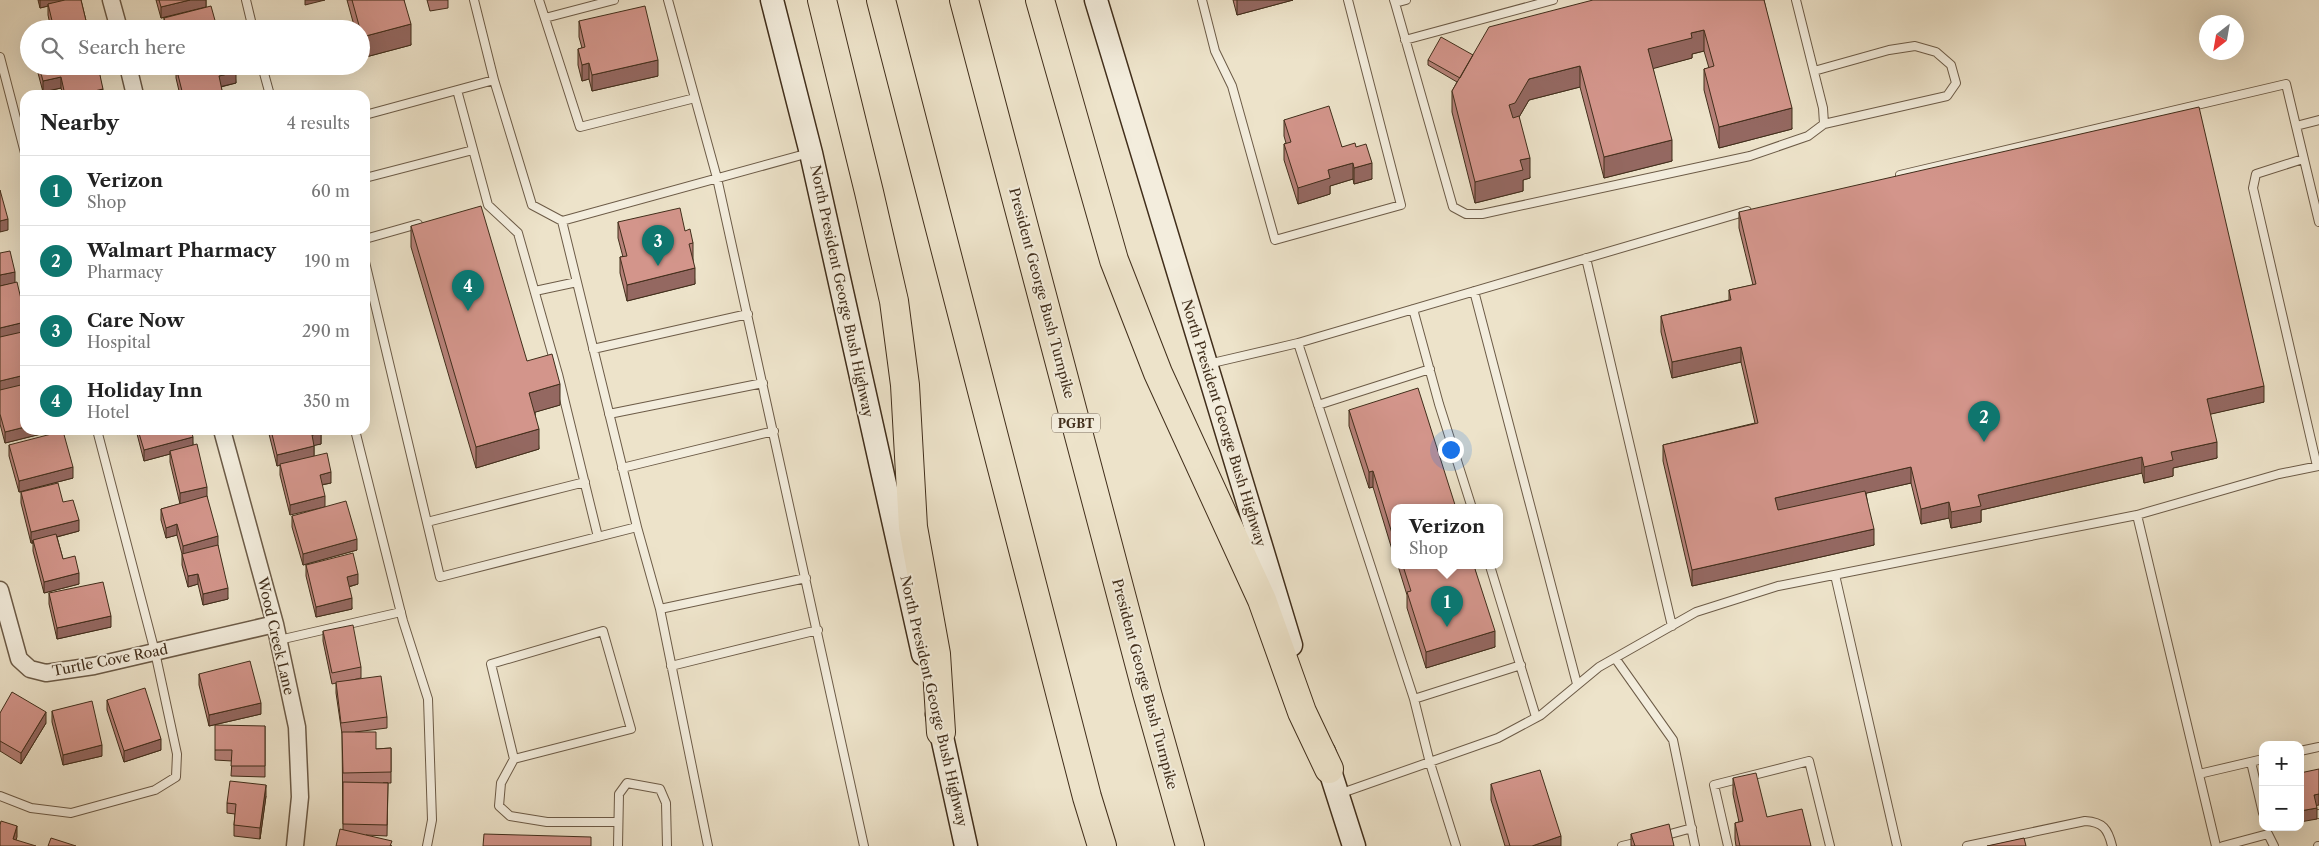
<!DOCTYPE html>
<meta charset="utf-8">
<style>
:root{--surface:#fff;--page:#f6f6f6;--text:#222;--muted:#767676;--line:#e0e0e0;--accent:#0f766e}
body{margin:0;font-family:"Libre Caslon Text",serif;background:var(--page);color:var(--text)}
.controls{position:absolute;right:15px;bottom:15px;display:grid;overflow:hidden;border-radius:10px;box-shadow:0 5px 20px #0002}
.controls button{width:45px;height:45px;display:grid;place-items:center;padding:0;border:0;border-bottom:1px solid var(--line);background:var(--surface);color:var(--text);font:25px sans-serif}
.compass{position:absolute;left:2199px;top:15px;width:45px;height:45px;border-radius:50%;background:var(--surface);box-shadow:0 5px 20px #0002;rotate:211deg}
.you{position:absolute;left:1450px;top:449px;width:18px;height:18px;margin:-12px;border:4px solid #fff;border-radius:50%;background:#1a73e8;box-shadow:0 0 0 8px #1a73e833}
.badge{display:grid;place-items:center;width:32px;height:32px;border-radius:50%;background:var(--accent);color:#fff;font-size:16px;font-weight:700}
.pin{position:absolute;translate:-50% -41px;filter:drop-shadow(0 1px 2px #0008)}
.pin::after{content:'';position:absolute;top:26px;width:18px;height:15px;background:inherit;clip-path:polygon(0 0,100% 0,50% 100%)}
.popup{position:absolute;left:1391px;top:504px;width:112px;height:65px;box-sizing:border-box;display:grid;place-content:center;border-radius:10px;background:var(--surface);filter:drop-shadow(0 1px 4px #0005);font-size:16px;white-space:nowrap;color:var(--muted)}
.popup b{font-size:19px;color:var(--text)}
.popup::after{content:'';position:absolute;left:50%;top:100%;margin-left:-10px;border:10px solid transparent;border-top-color:var(--surface)}
.list{margin:0;padding:0;list-style:none}
h2{display:flex;justify-content:space-between;align-items:center;height:65px;margin:0;padding:0 20px;font-size:21px}
h2 small{font-size:16px;font-weight:400;color:var(--muted)}
.list li{display:grid;grid-template-columns:32px 1fr auto;gap:15px;align-items:center;box-sizing:border-box;height:70px;padding:0 20px;border-top:1px solid var(--line)}
.list b{display:block;font-size:19px;white-space:nowrap}
.list p{margin:0;font-size:16px;white-space:nowrap;color:var(--muted)}
.list em{font-size:16px;font-style:normal;color:var(--muted)}
.icon{flex:none;width:28px;height:28px;fill:none;stroke:currentColor;stroke-width:2;stroke-linecap:round;stroke-linejoin:round}
.map{position:relative;flex:none;width:2319px;height:846px;overflow:hidden}
.search{position:absolute;background:var(--surface);box-shadow:0 5px 20px #0002;left:20px;top:20px;width:350px;height:55px;display:flex;align-items:center;gap:12px;box-sizing:border-box;padding:0 18px;border-radius:28px;color:var(--muted);font-size:19px}
.panel{position:absolute;background:var(--surface);box-shadow:0 5px 20px #0002;left:20px;top:90px;width:350px;height:345px;border-radius:15px}
.map>svg:first-child{display:block}
.lines{fill:none;stroke-linecap:round;stroke-linejoin:round}
.service-casing{stroke:#6c5b47;stroke-width:10}
.minor-casing{stroke:#6c5b47;stroke-width:19}
.secondary-casing{stroke:#412e1b;stroke-width:25}
.motorway-casing{stroke:#412e1b;stroke-width:30}
.service{stroke:#f3eddd;stroke-width:8}
.minor{stroke:#f3eddd;stroke-width:16}
.secondary{stroke:#f3eddd;stroke-width:22}
.motorway{stroke:#ede3ca;stroke-width:28}
.wall{fill:#b58078;stroke:#412e1b}
.shaded-wall{fill:#946861;stroke:#412e1b}
.building{fill:#d3958b;stroke:#412e1b}
.labels{text-anchor:middle;dominant-baseline:central;stroke-width:4;stroke-linejoin:round;paint-order:stroke}
.shield{fill:#f3eddd;stroke:#766755;stroke-width:1}
.shield-label{font-size:12px;font-weight:bold;fill:#412e1b}
.street-label{font-size:14px;fill:#412e1b;stroke:#f3eddd}
</style>
<div class="map">
<svg width="2319" height="846" viewBox="0 0 2319 846">
<rect width="100%" height="100%" fill="#ede3ca"/>
<filter id="stains"><feTurbulence type="fractalNoise" baseFrequency=".004" numOctaves="4"/><feColorMatrix values="0 0 0 0 .2 0 0 0 0 .09 0 0 0 0 .02 0 0 0 .5 -.17"/></filter>
<radialGradient id="worn" r=".72"><stop offset=".6" stop-color="#630" stop-opacity="0"/><stop offset="1" stop-color="#630" stop-opacity=".3"/></radialGradient>
<g class="lines">
<g class="service-casing">
<path id="service" d="M246,0L253,29
M474,0L494,80
M539,0L580,127L695,98
M668,0L717,178L864,846
M1202,0L1215,51L1232,86L1275,240L1401,205L1348,0
M1394,0L1395,3L1406,0
M1395,3L1453,207L1466,214H1482L1750,156L1808,136L1824,124L1823,108L1796,0
M545,18L614,0
M1405,40L1553,0
M0,57L25,153
M262,66L270,95
M1814,71L1889,50L1915,46L1936,52L1951,65L1956,83L1947,96L1824,124
M457,90L488,205L518,233L558,374L598,537
M365,115L494,80L532,205L562,221L809,153
M2319,120L2296,126L2319,222
M2303,159L2256,174L2253,188L2317,466
M1900,175L2286,84L2296,126
M365,178L473,150
M365,239L418,224
M1586,258L1672,626
M365,262L440,577L637,527L562,221
M535,291L577,282
M1474,291L1577,684
M1413,309L1439,404L1472,508
M593,349L748,314
M1208,364L1298,343
M1318,405L1430,369
M609,414L763,383
M355,430L403,621L428,699L432,820L427,846
M622,468L774,431
M2137,515L2216,846
M427,522L585,482
M637,527L660,609L708,846
M1490,566L1536,717
M1835,575L1897,846
M660,609L806,578
M279,640L401,612
M1615,658L1673,740L1695,846
M671,666L818,630
M1414,699L1521,665
M2300,751L2319,747
M514,759L491,664L603,631L631,729L514,759L501,783L499,806L510,816L547,822H618
M2251,762L2263,813
M2199,774L2263,759
M1339,794L1498,738L1541,715L1599,667L1696,612L1778,586L2137,515L2279,474L2319,466
M0,796L31,808L71,813L155,790L176,777L177,754L155,652L97,430
M2300,816L2319,814
M1663,836L1692,828
M618,846L619,794L627,783L660,789L666,803L667,846
M1456,846L1430,763L1414,699L1298,343L1747,211
M1622,846L1639,842
M1728,846L1714,785L1809,761L1830,846
M1967,846L2085,821C2103,822 2108,829 2112,846
M2223,846L2268,834L2274,846
M2318,846H2319"/>
</g>
<g class="minor-casing">
<path id="minor" d="M111,0L119,29
M128,66L135,95
M222,430L275,624L297,727L300,797L295,846
M0,590L19,659L30,669L46,673L94,666L275,624"/>
</g>
<g class="secondary-casing">
<path id="secondary" d="M772,0L811,153L923,654
M1096,0L1291,645
M937,714L966,846
M1324,752L1354,846"/>
</g>
<g class="motorway-casing">
<path id="motorway" d="M822,0L869,192L894,301L905,385L913,527L936,654L941,732
M881,0L1087,797L1102,846
M964,0L1147,693L1190,846
M1040,0L1114,260L1158,373L1262,600L1302,712L1329,769"/>
</g>
<use href="#service" class="service"/>
<use href="#minor" class="minor"/>
<use href="#secondary" class="secondary"/>
<use href="#motorway" class="motorway"/>
</g>
<path class="wall" d="M38,0H81L88,29H51L48,15V6L40,8Z
M156,0H206V7L161,18Z
M347,0H404L411,45L362,58L361,54V29H355Z
M427,0H448V8L430,11Z
M1233,0H1293L1237,15Z
M1764,0L1792,129L1719,148L1704,90V69L1709,68L1704,51L1692,54V58L1653,68L1672,161L1604,178L1580,87L1529,100L1519,117L1530,178L1523,180V191L1475,203L1452,112V91L1457,82L1428,65V60L1473,55Z
M164,18L216,29H164Z
M579,21L658,76L592,91L589,79L582,81L578,65V49L582,48L579,37Z
M38,66H98L103,95H63L61,88L43,92L38,73Z
M174,66H234L236,83L221,87L223,95H180L176,78V68L175,69Z
M1284,120L1342,147H1356L1372,179L1354,184L1353,179L1330,186V194L1298,204L1284,160V144L1286,143L1284,136Z
M1739,212L2264,402L2210,414L2217,458L2173,468V476L2144,483L2142,473L1981,510V522L1951,528L1949,518L1921,524L1911,483L1866,493L1874,545L1692,586L1663,461V445L1755,423L1741,362L1672,378L1661,332V316L1729,300V290L1753,285L1739,228Z
M618,222L685,231L693,243V259L695,284L627,301L620,273V257H623L618,238Z
M411,226L527,361L560,405L535,412L539,449L476,468L411,247Z
M0,286L25,316V332L22,333L25,430H57L5,443L0,424Z
M1349,410L1394,508V556L1373,487L1369,488L1349,426Z
M136,430H191L193,445L207,497L218,547L228,599L203,605L198,584L188,587L182,565V554L177,535L166,538L161,520V509L180,504L170,462V454L144,461Z
M268,430H321V444L314,445V456L331,483L322,485L290,515L280,475V465L277,466Z
M9,445L73,478L19,492L9,456Z
M21,492L63,502L79,531L57,537L63,559L79,584L44,593L33,551V543H31L21,503Z
M292,516L357,550L303,565L292,527Z
M306,565L358,584L349,587L352,609L316,617L306,576Z
M1398,566H1474L1495,647L1426,668L1407,608V595Z
M49,593L111,627L57,639L49,604Z
M323,631L361,667V678L348,681L387,717V728L355,732L376,749L391,748V783H383H388L387,836L366,835L392,846L343,830L342,734L336,693V683L332,684L323,641Z
M199,674L261,714L209,726L199,685Z
M107,700L161,750L124,762L107,710Z
M52,711L102,756L63,765L52,722Z
M0,713L46,723L21,764L0,751Z
M265,726V777L231,776L232,761L215,760V750Z
M1733,778L1767,817L1811,846H1736L1735,839V823L1739,822L1733,794Z
M1491,784L1561,846H1505L1491,800Z
M266,796L260,839L234,836V825L235,814L227,813V803Z
M1631,834L1674,846H1631Z"/>
<path class="shaded-wall" d="M40,0H75L48,4V6L40,8Z
M190,0H206V7L161,18V7Z
M305,0H325L305,5Z
M1237,0H1293L1237,15Z
M216,24V29H204V27Z
M411,24V45L362,58V37Z
M1704,30V51L1692,54V58L1648,70V49L1691,33Z
M658,60V76L592,91V75Z
M589,63V79L582,81V65Z
M1580,66V87L1529,100L1515,124L1509,125V105L1529,79Z
M236,72V83L219,87V76Z
M61,77V88L43,92V81Z
M103,89V95H77Z
M1792,108V129L1719,148V127Z
M1672,140V161L1604,178V157Z
M1530,158V178L1523,180V191L1475,203V182L1520,160Z
M1353,163V179L1330,186V194L1298,204V188L1328,170Z
M1372,163V179L1354,184V168Z
M8,219V230L0,232V221Z
M695,268V284L627,301V285Z
M15,272V283L0,286V275Z
M25,322V332L0,339V328Z
M1741,347V362L1672,378V362Z
M25,375V386L0,392V381Z
M560,384V405L529,414V393Z
M2264,386V402L2207,415V399Z
M25,427V430H57L5,443V432Z
M539,429V449L476,468V447Z
M321,433V444L312,446V435Z
M193,437V448L170,451V454L144,461V450Z
M2217,442V458L2173,468V476L2144,483V467L2171,452Z
M314,446V457L277,466V455Z
M2142,457V473L1981,510V522L1951,528V512L1978,495Z
M73,467V478L19,492V481Z
M1911,467V483L1775,514V498Z
M1373,471V487L1369,488V472Z
M331,472V483L320,485V475Z
M207,487V497L180,504V493Z
M325,496V507L290,515V505Z
M1949,502V518L1921,524V509Z
M79,520V531L33,543V540V543H31V532Z
M177,524V535L166,538V528Z
M1874,529V545L1692,586V570Z
M218,536V547L183,557V546Z
M357,539V550L303,565V554Z
M79,573V584L44,593V582Z
M198,574V584L188,587V576Z
M358,574V584L347,587V577Z
M228,588V599L203,605V594Z
M352,598V609L316,617V607Z
M111,616V627L57,639V628Z
M1495,631V647L1426,668V652Z
M261,703V714L209,726V715Z
M46,712V723L21,764V753Z
M161,739V750L124,762V751Z
M102,745V756L63,765V755Z
M266,785V796L260,839V828Z
M2319,794V805L2314,806V795Z
M2317,808V819L2300,822V811Z
M17,826V837L14,846L13,839Z
M1561,836V846H1532Z"/>
<path class="building" d="M65,0H81L88,29H54L48,4Z
M159,0H190L161,7Z
M352,0H404L411,24L362,37L361,29H360Z
M1593,0H1764L1792,108L1719,127L1704,69L1714,66L1704,30L1691,33L1692,38L1648,49L1672,140L1604,157L1580,66L1529,79L1515,103L1509,105L1513,118L1519,116L1530,158L1520,160L1523,170L1475,182L1452,91L1489,27Z
M211,6L216,24L204,27L205,29H167L164,18Z
M645,6L658,60L592,75L589,63L582,65L578,49L585,47L579,21Z
M1441,37L1473,55L1460,78L1428,60Z
M39,66H98L103,89L77,95H65L61,77L43,81Z
M179,66H234L236,72L219,76L223,95H183L176,67Z
M1329,106L1342,147L1355,143L1356,147L1366,144L1372,163L1354,168L1353,163L1328,170L1330,178L1298,188L1284,144L1291,142L1284,120Z
M2199,107L2264,386L2207,399L2217,442L2171,452L2173,460L2144,467L2142,457L1978,495L1981,506L1951,512L1949,502L1921,509L1911,467L1775,498L1778,510L1865,491L1874,529L1692,570L1663,445L1758,423L1741,347L1672,362L1661,316L1731,300L1729,290L1756,284L1739,212Z
M0,190L8,219L0,221Z
M481,206L527,361L552,354L560,384L529,393L539,429L476,447L411,226Z
M680,208L685,231L690,229L693,243L689,244L695,268L627,285L620,257L627,256L618,222Z
M10,251L15,272L0,275V253Z
M17,282L25,316V322L0,328V286Z
M22,332L25,344V375L0,381V337Z
M25,384V427L5,432L0,414V390Z
M1418,388L1456,508H1394V540L1373,471L1369,472L1349,410Z
M138,430H191L193,437L144,450Z
M271,430H321V433L312,435L314,446L277,455Z
M63,431L73,467L19,481L9,445Z
M197,444L207,487L180,493L170,451Z
M327,453L331,472L320,475L325,496L290,505L280,464Z
M58,483L63,502L73,500L79,520L31,532L21,492Z
M207,496L218,536L183,546L177,524L166,528L161,509Z
M346,501L357,539L303,554L292,516Z
M56,534L63,559L75,556L79,573L44,582L33,540Z
M218,545L228,588L203,594L198,574L188,576L182,554Z
M353,553L358,574L347,577L352,598L316,607L306,565Z
M1403,566H1474L1495,631L1426,652L1407,592L1411,591Z
M103,582L111,616L57,628L49,593Z
M353,625L361,667L332,673L323,631Z
M250,661L261,703L209,715L199,674Z
M381,676L387,717L341,723L336,682Z
M145,688L161,739L124,751L107,700Z
M12,692L46,712L21,753L0,741V713Z
M92,701L102,745L63,755L52,711Z
M215,725L265,726V766H231L232,750H215Z
M342,732H376V749L391,748V772L343,773Z
M2319,769V794L2314,795L2317,808L2300,811V773Z
M1540,770L1561,836L1532,846H1510L1491,784Z
M1756,773L1767,817L1802,809L1811,846H1740L1735,823L1743,821L1733,778Z
M230,781L266,785L260,828L234,825L236,804L227,803Z
M343,782L388,783L387,825L343,824Z
M1,821L17,826L13,839L36,846H0V825Z
M1669,824L1674,846H1635L1631,834Z
M340,829L392,841L390,846H336Z
M484,834L591,837V846H483Z
M51,838L76,846H48Z
M2024,838L2026,846H1987Z"/>
<g class="labels">
<rect class="shield" x="1052" y="413.5" width="48" height="19" rx="4"/>
<g class="shield-label">
<text x="1076" y="423">PGBT</text>
</g>
<g class="street-label">
<text transform="translate(842 291) rotate(78)">North President George Bush Highway</text>
<text transform="translate(1042 293) rotate(75)">President George Bush Turnpike</text>
<text transform="translate(1224 423) rotate(73)">North President George Bush Highway</text>
<text transform="translate(276 636) rotate(77)">Wood Creek Lane</text>
<text transform="translate(110 660) rotate(-11)">Turtle Cove Road</text>
<text transform="translate(1145 684) rotate(75)">President George Bush Turnpike</text>
<text transform="translate(934 701) rotate(77)">North President George Bush Highway</text>
</g>
</g>
<rect width="100%" height="100%" filter="url(#stains)"/>
<rect width="100%" height="100%" fill="url(#worn)"/>
</svg>
<div class="controls">
<button>+</button>
<button>−</button>
</div>
<svg class="compass" viewBox="-18 -18 36 36"><path d="M0-13l5 13h-10z" fill="#e53935"/><path d="M0 13l5-13h-10z" fill="#767676"/></svg>
<div class="you"></div>
<div class="pin badge" style="left:1447px;top:627px">1</div>
<div class="popup"><b>Verizon</b>Shop</div>
<div class="pin badge" style="left:1984px;top:442px">2</div>
<div class="pin badge" style="left:658px;top:266px">3</div>
<div class="pin badge" style="left:468px;top:311px">4</div>
<div class="search"><svg class="icon" aria-label="search" viewBox="0 0 24 24"><circle cx="10" cy="10" r="6"/><path d="M15 15l6 6"/></svg>Search here</div>
<section class="panel">
<h2>Nearby<small>4 results</small></h2>
<ul class="list">
<li><span class="badge">1</span><div><b>Verizon</b><p>Shop</p></div><em>60 m</em></li>
<li><span class="badge">2</span><div><b>Walmart Pharmacy</b><p>Pharmacy</p></div><em>190 m</em></li>
<li><span class="badge">3</span><div><b>Care Now</b><p>Hospital</p></div><em>290 m</em></li>
<li><span class="badge">4</span><div><b>Holiday Inn</b><p>Hotel</p></div><em>350 m</em></li>
</ul>
</section>
</div>
